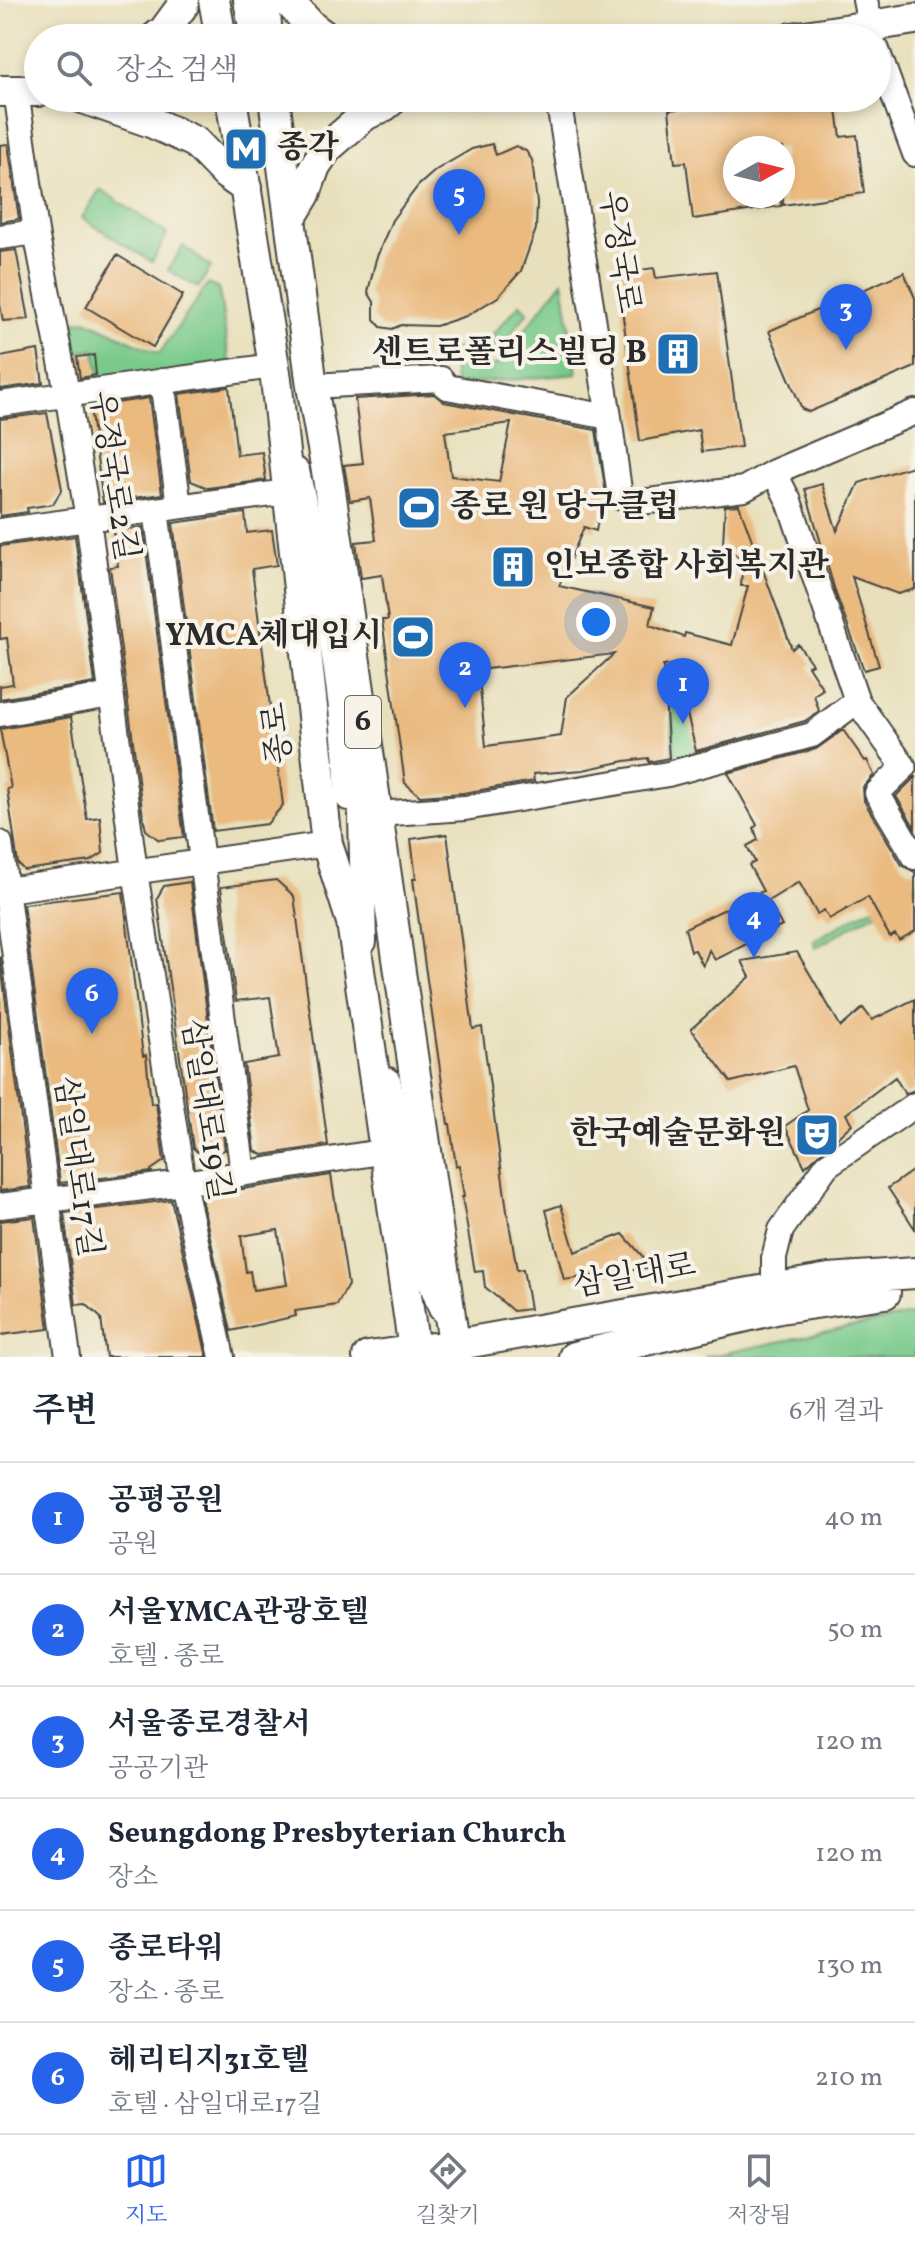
<!DOCTYPE html>
<html lang="ko">
<meta charset="utf-8">
<style>
:root{--surface:#fff;--page:#f6f6f7;--text:#1f2937;--muted:#747a83;--line:#e0e1e3;--accent:#2563eb}
body{margin:0;font-family:Vollkorn,"Noto Serif KR",serif;background:var(--page);color:var(--text)}
.compass{position:absolute;left:723px;top:136px;width:72px;height:72px;border-radius:50%;background:var(--surface);box-shadow:0 4px 12px #0003;rotate:82deg}
.you{position:absolute;left:596px;top:622px;width:28px;height:28px;margin:-20px;border:6px solid #fff;border-radius:50%;background:#1a73e8;box-shadow:0 0 0 12px #1a73e833}
.badge{display:grid;place-items:center;width:52px;height:52px;border-radius:50%;background:var(--accent);color:#fff;font-size:26px;font-weight:700}
.pin{position:absolute;translate:-50% -66px;filter:drop-shadow(0 2px 4px #0008)}
.pin::after{content:'';position:absolute;top:42px;width:28px;height:24px;background:inherit;clip-path:polygon(0 0,100% 0,50% 100%)}
.list{margin:0;padding:0;list-style:none}
h2{display:flex;justify-content:space-between;align-items:center;height:104px;margin:0;padding:0 32px;font-size:34px}
h2 small{font-size:26px;font-weight:400;color:var(--muted)}
.list li{display:grid;grid-template-columns:52px 1fr auto;gap:24px;align-items:center;box-sizing:border-box;height:112px;padding:0 32px;border-top:2px solid var(--line)}
.list b{display:block;font-size:30px;white-space:nowrap}
.list p{margin:0;font-size:26px;white-space:nowrap;color:var(--muted)}
.list em{font-size:26px;font-style:normal;color:var(--muted)}
.icon{flex:none;width:44px;height:44px;fill:none;stroke:currentColor;stroke-width:2;stroke-linecap:round;stroke-linejoin:round}
.map{position:relative;flex:none;width:915px;height:1357px;overflow:hidden}
.search{position:absolute;background:var(--surface);box-shadow:0 4px 12px #0003;left:24px;right:24px;top:24px;height:88px;display:flex;align-items:center;gap:20px;box-sizing:border-box;padding:0 28px;border-radius:44px;color:var(--muted);font-size:30px}
.sheet{height:776px;background:var(--surface)}
nav{display:flex;justify-content:space-around;align-items:center;box-sizing:border-box;height:112px;border-top:2px solid var(--line);background:var(--surface);font-size:22px;color:var(--muted)}
nav a{display:grid;justify-items:center;gap:4px}
nav .on{color:var(--accent)}
.map>svg:first-child{display:block}
.green{fill:#79ca8b;stroke:#527a5b;stroke-width:2}
.building{fill:#eaba7f;fill-rule:evenodd}
.lines{fill:none;stroke-linecap:round;stroke-linejoin:round}
.minor-casing{stroke:#474641;stroke-width:28}
.major-casing{stroke:#474641;stroke-width:34}
.minor{stroke:#fff;stroke-width:24}
.major{stroke:#fff;stroke-width:30}
.labels{text-anchor:middle;dominant-baseline:central;stroke-width:8;stroke-linejoin:round;paint-order:stroke}
.shield{fill:#f7f3e8;stroke:#686764;stroke-width:2}
.shield-label{font-size:30px;font-weight:bold;fill:#2b2b2b}
.poi-label{font-size:32px;font-weight:bold;fill:#2b2b2b;stroke:#f7f3e8;text-anchor:start}
.street-label{font-size:32px;fill:#2b2b2b;stroke:#f7f3e8}
</style>
<div class="map">
<svg width="915" height="1357" viewBox="0 0 915 1357">
<rect width="100%" height="100%" fill="#f7f3e8"/>
<filter id="ink" filterUnits="userSpaceOnUse"><feTurbulence type="fractalNoise" baseFrequency=".0125" numOctaves="2"/><feDisplacementMap in="SourceGraphic" scale="16" xChannelSelector="R" yChannelSelector="G"/><feConvolveMatrix kernelMatrix="1 2 1 2 8 2 1 2 1" color-interpolation-filters="sRGB"/></filter>
<filter id="wash" filterUnits="userSpaceOnUse"><feTurbulence type="fractalNoise" baseFrequency=".006" numOctaves="4" result="noise"/><feDisplacementMap in="SourceGraphic" scale="32" xChannelSelector="R" yChannelSelector="G"/><feGaussianBlur stdDeviation="1.8" result="paint"/><feColorMatrix in="noise" values="0 0 0 0 0 0 0 0 0 0 0 0 0 0 0 0 0 1.4 0 .05"/><feComposite in="paint" operator="in"/></filter>
<g filter="url(#wash)">
<rect width="100%" height="100%" fill="#e8e0bc"/>
<path class="green" d="M100,189L167,234L152,262L82,218Z
M183,246L211,267L198,288L168,270Z
M563,281L577,374L455,385L452,350L486,342L520,304L528,312L504,342L483,362L486,368L498,364Z
M208,284L219,289L230,366L100,382L95,350L69,353L64,324L86,320L159,354Z
M672,680L693,686L695,761L673,764Z
M915,884V890L815,948L814,940Z
M915,1314V1357H732L730,1354L705,1357Z"/>
<g id="blocks">
<path class="building" d="M765,98H835L841,137L857,135L864,193L783,205V148H735V196H780L781,206L693,219L686,162L675,163L669,110Z
M8,144L19,219L0,222V145Z
M492,144L496,155L516,146L526,151L532,160L537,203L536,229L521,271L498,297L466,316L436,326L401,325L392,329L381,327L374,319V302L368,292L376,259L392,220L418,186L436,170L472,149Z
M16,250L29,319L3,321L0,305V252Z
M117,255L183,295L153,347L86,307Z
M654,268L656,278L717,271L741,447L702,452L699,430L640,441L617,273Z
M904,272L915,298V367L809,412L802,409L769,331Z
M38,350L43,383L0,389V357Z
M94,355L96,375L80,378L77,357Z
M229,387L237,455L262,452L266,480L208,488L191,481L179,394Z
M434,394L444,402L596,430L608,506L598,520L596,531L584,527L559,586L654,607L650,625L684,637L685,633L732,645L748,586H741L743,561L723,544L725,506L739,505L792,649L798,644L812,664L808,666L823,689L814,695L819,711L805,721L696,751L675,664L663,666L669,758L649,762L648,758L625,761L583,770L533,774L534,781L463,793L420,796L405,783L382,620H388L382,575L361,578L356,542L376,540L370,498L350,501L344,465L363,463L355,399ZM511,423L499,482L451,476L445,432ZM614,654L567,697L561,736L486,746L478,670Z
M149,398L162,494L103,502L90,407Z
M47,413L62,489L53,504L27,508L28,512L0,516V419Z
M915,465V589L898,594L852,577L879,666L864,670L836,594L805,489L822,484L837,531L859,483Z
M245,513L247,533L272,530L277,565L252,569L283,805L267,824L213,831L173,523Z
M143,527L184,837L159,840L146,830L143,817L110,567L118,566L113,531Z
M75,536L95,683L0,699V686L13,684L7,638L0,639V546Z
M71,717L87,819L100,817L103,853L91,861L24,870L18,864L7,789L11,788L0,729Z
M843,730L865,761L867,760L874,775L863,787L864,801L902,865L915,872V931L899,940L895,934L890,937L868,897L829,919L824,910L817,914L799,882L768,901L782,926L715,960L709,950L703,966L695,950L691,951L685,928L763,891L749,865L755,862L747,846L758,840L754,828L757,825L728,773L816,749Z
M915,777V828L896,796Z
M447,834L473,1029L482,1027L507,1211L517,1270L523,1269L530,1309L513,1311L485,1287L483,1271L475,1272L462,1197H464L459,1165L456,1166L450,1124H448L424,959L413,879H416L411,839Z
M276,880L294,896L328,1145L263,1155L255,1151L244,1064L279,1058L270,997L236,1001L221,887Z
M190,882L225,1150L200,1154L193,1148L157,898L164,886Z
M123,892L143,1056L146,1055L151,1104L156,1103L164,1161L151,1170L152,1172L60,1183L23,904Z
M797,952L841,1027L863,1008L872,1020L915,999V1090L905,1094L895,1077L846,1114L852,1124L805,1167L785,1126L808,1110L794,1066L731,1082L691,1029L750,977L742,961Z
M0,957L30,1187L0,1191Z
M915,1169V1229L888,1188Z
M331,1175L348,1285L337,1305L295,1311L296,1316L231,1331L202,1201L205,1195ZM278,1230L287,1285L253,1290L250,1271L246,1272L241,1236Z
M171,1200L207,1357H106L101,1318L86,1304L76,1305L64,1213Z
M561,1205L575,1252L623,1234L652,1267L564,1280L546,1210Z
M34,1217L49,1329L0,1335V1221Z"/>
</g>
</g>
<g filter="url(#ink)">
<use href="#blocks" fill-opacity="0" stroke="#474641" stroke-width="2"/>
<g class="lines">
<g class="minor-casing">
<path id="minor" d="M246,0L253,38
M865,0L873,38
M877,50L915,154
M16,91L36,232L67,393L88,519L135,871L183,1183L222,1357
M558,98L609,417
M0,237L36,232
M162,381L179,506
M312,386L441,379L447,387L609,417L620,497L633,503L744,489L774,472L915,412
M0,404L273,366
M297,471C322,578 344,688 348,798
M774,472L789,501L857,701L904,767L877,793L915,857
M156,510L243,1173
M0,531L287,492
M0,714L111,695
M360,775L364,942
M377,814L465,808L668,774L812,735L857,701
M0,843L68,1357
M0,891L327,844
M388,1080L427,1273L441,1309
M0,1206L183,1183L387,1151
M774,1288V1258L781,1230L827,1165L915,1105"/>
</g>
<g class="major-casing">
<path id="major" d="M214,0L221,38
M264,0L267,38
M287,0L312,27L327,38
M155,38L164,31L183,5V0
M792,38L915,19
M0,91H38
M83,98L151,122L195,142L226,174L246,188
M231,98L276,379L327,844L352,922L415,1357
M274,98L312,386L328,477L456,1357
M290,219L305,194L315,166L327,148L365,115L384,106L394,98
M368,1357L454,1345L829,1279L915,1273
M574,1357L780,1308L885,1293"/>
</g>
<use href="#minor" class="minor"/>
<use href="#major" class="major"/>
</g>
</g>
<defs>
<g id="metro-square" transform="scale(2.3)"><rect x="-9" y="-9" width="18" height="18" rx="4" fill="#1f6fb2" stroke="#f7f3e8"/><path d="M-5.5 5V-5H-3L0 0L3-5H5.5V5H3V-.5L0 4L-3-.5V5Z" fill="#fff"/></g>
<g id="building-square" transform="scale(2.3)"><rect x="-9" y="-9" width="18" height="18" rx="4" fill="#1f6fb2" stroke="#f7f3e8"/><path d="M-4-6H4V6H1V3H-1V6H-4ZM-2.5-4.3h1.7v1.8h-1.7ZM.8-4.3h1.7v1.8H.8ZM-2.5-1h1.7V.8h-1.7ZM.8-1h1.7V.8H.8Z" fill="#fff"/></g>
<g id="stadium-square" transform="scale(2.3)"><rect x="-9" y="-9" width="18" height="18" rx="4" fill="#1f6fb2" stroke="#f7f3e8"/><path d="M0-5a6.5 5 0 1 0 0 10a6.5 5 0 1 0 0-10ZM-3.5-1.8h7v3.6h-7Z" fill="#fff"/></g>
<g id="theatre-square" transform="scale(2.3)"><rect x="-9" y="-9" width="18" height="18" rx="4" fill="#1f6fb2" stroke="#f7f3e8"/><path d="M-5-5.5Q0-4 5-5.5V0Q5 5 0 6Q-5 5-5 0ZM-3.3-2.5H-1v1.5H-3.3ZM1-2.5H3.3v1.5H1ZM-2.8 1Q0 5.5 2.8 1Z" fill="#fff"/></g>
</defs>
<g fill-rule="evenodd">
<use href="#metro-square" x="246" y="149"/>
<use href="#building-square" x="678" y="354"/>
<use href="#stadium-square" x="419" y="508"/>
<use href="#building-square" x="513" y="567"/>
<use href="#stadium-square" x="413" y="637"/>
<use href="#theatre-square" x="817" y="1135"/>
</g>
<g class="labels">
<rect class="shield" x="345" y="696" width="36" height="52" rx="6"/>
<g class="shield-label">
<text x="363" y="722">6</text>
</g>
<g class="poi-label">
<text x="277" y="149">종각</text>
<text x="647" y="354" text-anchor="end">센트로폴리스빌딩 B</text>
<text x="450" y="508">종로 원 당구클럽</text>
<text x="544" y="567">인보종합 사회복지관</text>
<text x="382" y="637" text-anchor="end">YMCA체대입시</text>
<text x="786" y="1135" text-anchor="end">한국예술문화원</text>
</g>
<g class="street-label">
<text transform="translate(618 252) rotate(81)">우정국로</text>
<text transform="translate(112 476) rotate(81)">우정국로2길</text>
<text transform="translate(279 733) rotate(-97)">종로</text>
<text transform="translate(205 1110) rotate(81)">삼일대로19길</text>
<text transform="translate(76 1167) rotate(82)">삼일대로17길</text>
<text transform="translate(635 1277) rotate(-10)">삼일대로</text>
</g>
</g>
</svg>
<svg class="compass" viewBox="-18 -18 36 36"><path d="M0-13l5 13h-10z" fill="#e53935"/><path d="M0 13l5-13h-10z" fill="#747a83"/></svg>
<div class="you"></div>
<div class="pin badge" style="left:683px;top:724px">1</div>
<div class="pin badge" style="left:465px;top:708px">2</div>
<div class="pin badge" style="left:846px;top:350px">3</div>
<div class="pin badge" style="left:754px;top:958px">4</div>
<div class="pin badge" style="left:459px;top:235px">5</div>
<div class="pin badge" style="left:92px;top:1034px">6</div>
<div class="search"><svg class="icon" aria-label="search" viewBox="0 0 24 24"><circle cx="10" cy="10" r="6"/><path d="M15 15l6 6"/></svg>장소 검색</div>
</div>
<section class="sheet">
<h2>주변<small>6개 결과</small></h2>
<ul class="list">
<li><span class="badge">1</span><div><b>공평공원</b><p>공원</p></div><em>40 m</em></li>
<li><span class="badge">2</span><div><b>서울YMCA관광호텔</b><p>호텔 · 종로</p></div><em>50 m</em></li>
<li><span class="badge">3</span><div><b>서울종로경찰서</b><p>공공기관</p></div><em>120 m</em></li>
<li><span class="badge">4</span><div><b>Seungdong Presbyterian Church</b><p>장소</p></div><em>120 m</em></li>
<li><span class="badge">5</span><div><b>종로타워</b><p>장소 · 종로</p></div><em>130 m</em></li>
<li><span class="badge">6</span><div><b>헤리티지31호텔</b><p>호텔 · 삼일대로17길</p></div><em>210 m</em></li>
</ul>
</section>
<nav>
<a class="on"><svg class="icon" aria-label="map" viewBox="0 0 24 24"><path d="M3 6l6-2 6 2 6-2v14l-6 2-6-2-6 2zM9 4v14M15 6v14"/></svg>지도</a>
<a><svg class="icon" aria-label="directions" viewBox="0 0 24 24"><path d="M12 3l9 9-9 9-9-9zM9 14v-3h6M13 9l2 2-2 2"/></svg>길찾기</a>
<a><svg class="icon" aria-label="saved" viewBox="0 0 24 24"><path d="M7 4h10v16l-5-4-5 4z"/></svg>저장됨</a>
</nav>
